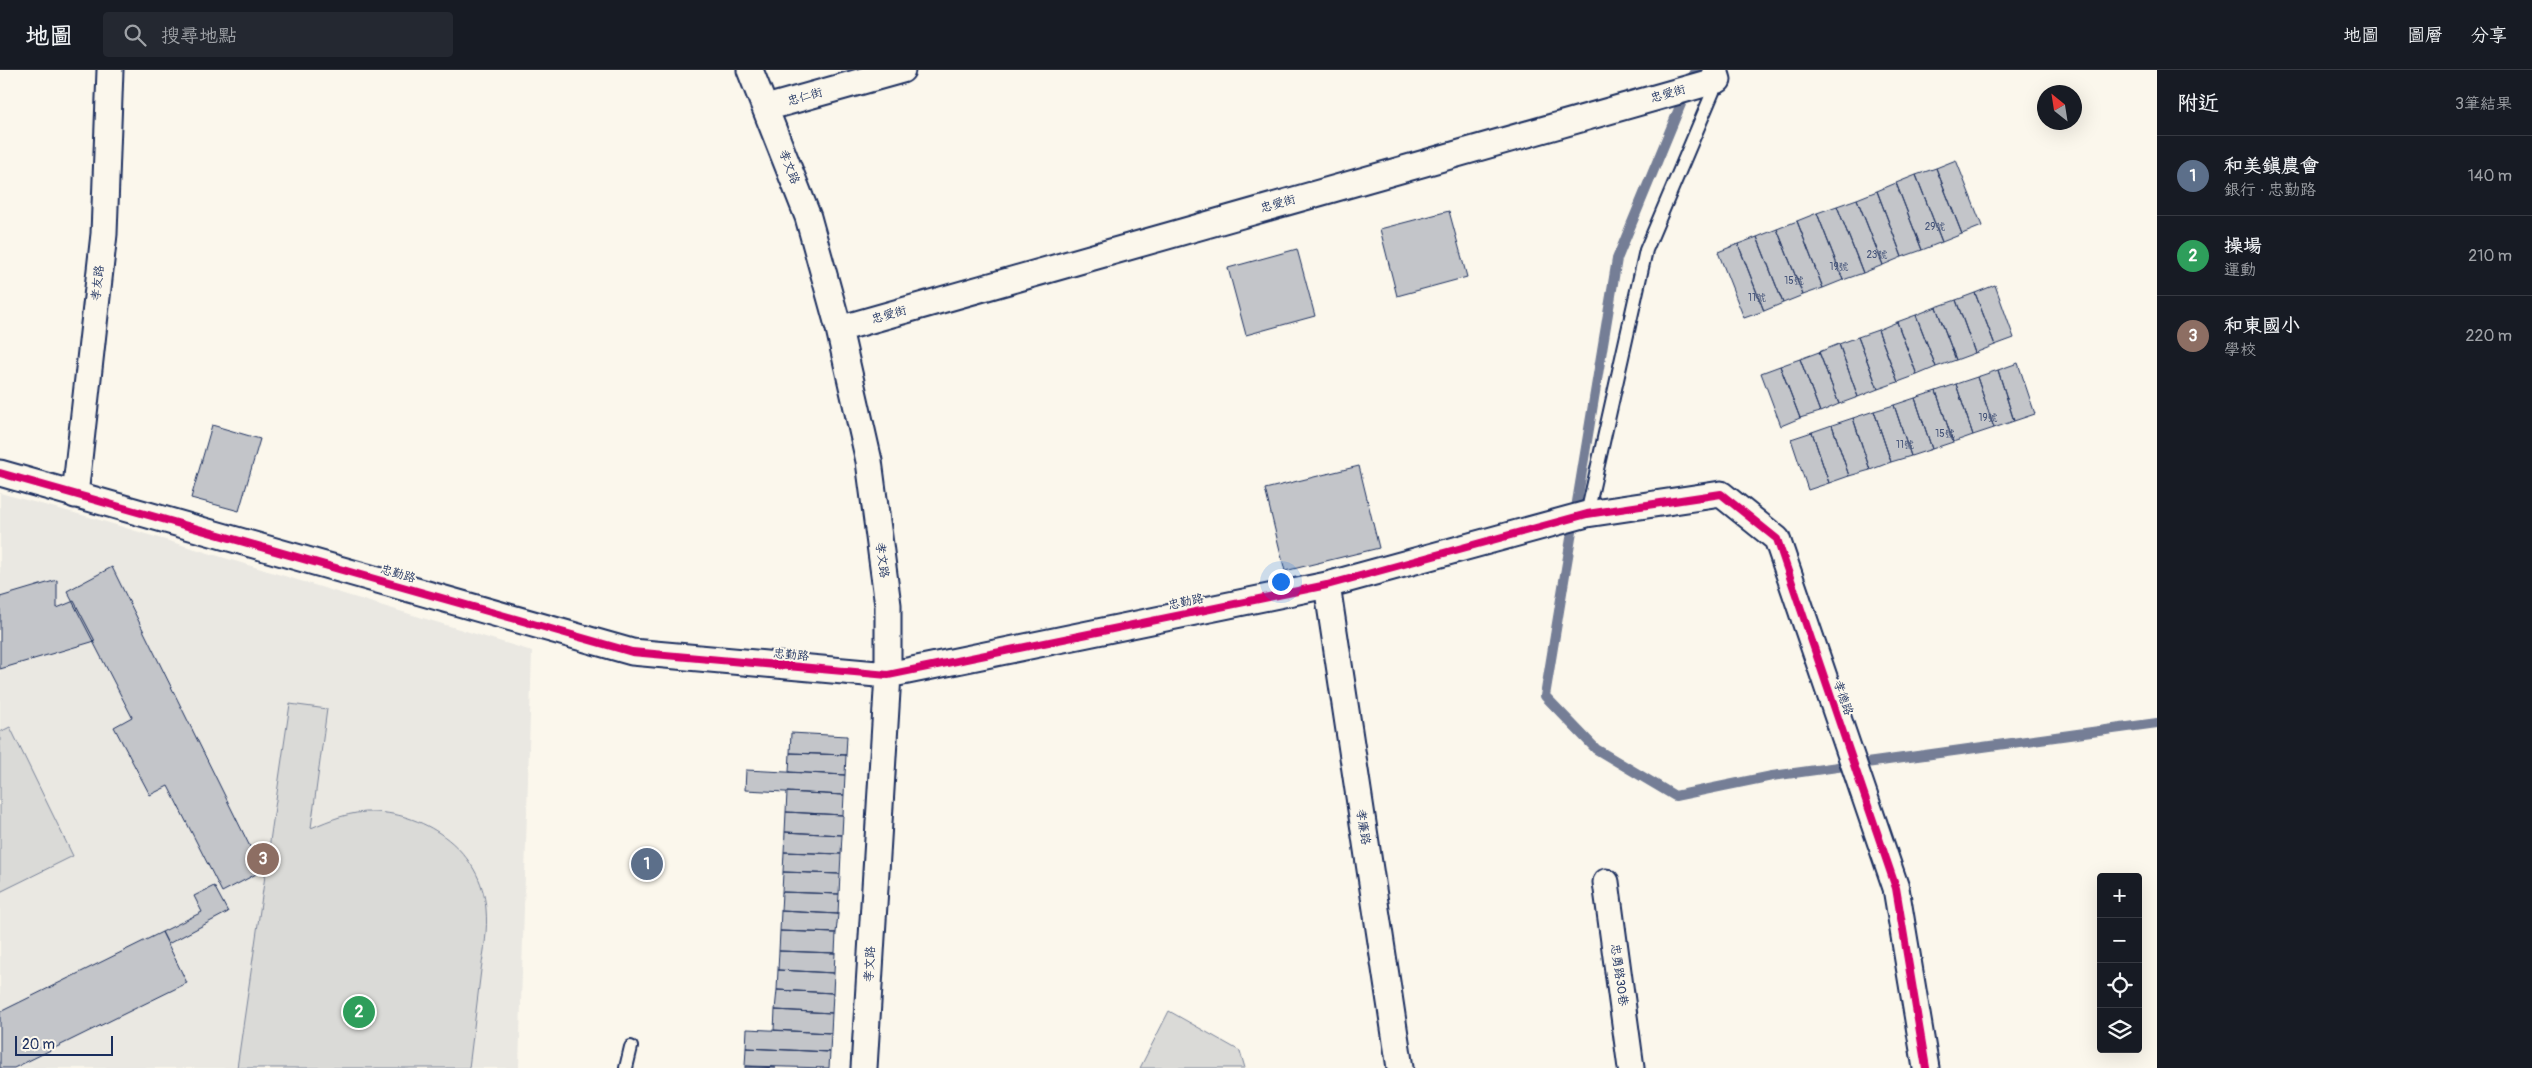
<!DOCTYPE html>
<html lang="zh-TW">
<meta charset="utf-8">
<style>
:root{--surface:#171b24;--page:#242831;--text:#f1f3f6;--muted:#9ea1a6;--line:#363941;--accent:#1a73e8}
body{margin:0;font-family:Pangolin,"LXGW WenKai TC",sans-serif;background:var(--page);color:var(--text)}
.controls{position:absolute;right:15px;bottom:15px;display:grid;overflow:hidden;border-radius:5px;box-shadow:0 5px 20px #0002}
.controls button{width:45px;height:45px;display:grid;place-items:center;padding:0;border:0;border-bottom:1px solid var(--line);background:var(--surface);color:var(--text);font:25px sans-serif}
.compass{position:absolute;left:2037px;top:15px;width:45px;height:45px;border-radius:50%;background:var(--surface);box-shadow:0 5px 20px #0002;rotate:330deg}
.scale{position:absolute;left:15px;bottom:12px;width:98px;box-sizing:border-box;padding-left:5px;border:2px solid #1b2f5e;border-top:0;font-size:14px;line-height:18px;white-space:nowrap;color:#1b2f5e;-webkit-text-stroke:4px #fbf7ec;paint-order:stroke}
.you{position:absolute;left:1280px;top:511px;width:18px;height:18px;margin:-12px;border:4px solid #fff;border-radius:50%;background:#1a73e8;box-shadow:0 0 0 8px #1a73e833}
.badge{display:grid;place-items:center;width:32px;height:32px;border-radius:50%;background:var(--accent);color:#fff;font-size:16px;font-weight:700}
.pin{position:absolute;translate:-50% -50%;border:2px solid #fff;box-shadow:0 1px 5px #0006}
.list{margin:0;padding:0;list-style:none}
h2{display:flex;justify-content:space-between;align-items:center;height:65px;margin:0;padding:0 20px;font-size:21px}
h2 small{font-size:16px;font-weight:400;color:var(--muted)}
.list li{display:grid;grid-template-columns:32px 1fr auto;gap:15px;align-items:center;box-sizing:border-box;height:80px;padding:0 20px;border-top:1px solid var(--line)}
.list b{display:block;font-size:19px;white-space:nowrap}
.list p{margin:0;font-size:16px;white-space:nowrap;color:var(--muted)}
.list em{font-size:16px;font-style:normal;color:var(--muted)}
.icon{flex:none;width:28px;height:28px;fill:none;stroke:currentColor;stroke-width:2;stroke-linecap:round;stroke-linejoin:round}
.map{position:relative;flex:none;width:2157px;height:998px;overflow:hidden}
header{display:flex;align-items:center;gap:30px;box-sizing:border-box;height:70px;padding:0 25px;background:var(--surface);border-bottom:1px solid var(--line)}
header strong{font-size:24px}
nav{display:flex;gap:28px;margin-inline-start:auto;font-size:18px}
.search{width:350px;height:45px;background:var(--page);display:flex;align-items:center;gap:12px;box-sizing:border-box;padding:0 18px;border-radius:5px;color:var(--muted);font-size:19px}
main{display:flex}
aside{flex:1;background:var(--surface)}
.map>svg:first-child{display:block}
.built{fill:#eae8e2}
.green{fill:#dadad7;stroke:#7a849a}
.lines{fill:none;stroke-linecap:round;stroke-linejoin:round}
.stream{stroke:#747e96;stroke-width:10}
.building{fill:#c3c5c9;stroke:#1b2f5e}
.service-casing{stroke:#1b2f5e;stroke-width:16}
.minor-casing{stroke:#1b2f5e;stroke-width:29}
.service{stroke:#fbf7ec;stroke-width:12}
.minor{stroke:#fbf7ec;stroke-width:25}
.cycleway-casing{stroke:#fbf7ec;stroke-width:11}
.cycleway{stroke:#d6006c;stroke-width:8}
.labels{text-anchor:middle;dominant-baseline:central;stroke-width:4;stroke-linejoin:round;paint-order:stroke}
.number-label{font-size:10px;fill:#455479}
.street-label{font-size:12px;fill:#1b2f5e;stroke:#fbf7ec}
</style>
<header>
<strong>地圖</strong>
<div class="search"><svg class="icon" aria-label="search" viewBox="0 0 24 24"><circle cx="10" cy="10" r="6"/><path d="M15 15l6 6"/></svg>搜尋地點</div>
<nav><a>地圖</a><a>圖層</a><a>分享</a></nav>
</header>
<main>
<div class="map">
<svg width="2157" height="998" viewBox="0 0 2157 998">
<rect width="100%" height="100%" fill="#fbf7ec"/>
<filter id="ink" filterUnits="userSpaceOnUse"><feTurbulence type="fractalNoise" baseFrequency=".02" numOctaves="2"/><feDisplacementMap in="SourceGraphic" scale="10" xChannelSelector="R" yChannelSelector="G"/><feConvolveMatrix kernelMatrix="1 2 1 2 8 2 1 2 1" color-interpolation-filters="sRGB"/></filter>
<g filter="url(#ink)">
<path class="built" d="M0,423L93,448L532,581L519,998H0Z"/>
<path class="green" d="M290,634L327,639L311,758C330,750 351,741 373,742C427,743 482,782 486,839C488,860 484,880 481,900C477,933 473,965 469,998H237Z
M10,657L73,786L0,822V662Z
M1169,941L1240,981L1245,998H1140Z"/>
<g class="lines">
<path class="stream" d="M1695,0L1617,189L1545,626L1596,679L1675,726L1772,706L2157,653"/>
</g>
<path class="building" d="M1956,90L1982,156L1962,164L1936,98Z
M1936,98L1962,164L1942,172L1916,105Z
M1916,105L1942,172L1922,180L1896,113Z
M1896,113L1922,180L1902,187L1877,121Z
M1877,121L1902,187L1883,195L1857,129Z
M1857,129L1883,195L1863,203L1837,136Z
M1837,136L1863,203L1843,210L1817,143Z
M1449,141L1467,207L1397,226L1380,159Z
M1817,143L1843,210L1823,218L1797,151Z
M1797,151L1823,218L1803,225L1777,159Z
M1777,159L1803,225L1783,233L1757,167Z
M1757,167L1783,233L1764,241L1738,174Z
M1738,174L1764,241L1744,248L1718,182Z
M1297,179L1315,246L1246,265L1228,198Z
M1995,215L2014,268L1995,275L1975,223Z
M1975,223L1995,275L1975,283L1956,230Z
M1956,230L1975,283L1956,290L1936,237Z
M1936,237L1956,290L1936,297L1916,245Z
M1916,245L1936,297L1917,305L1897,252Z
M1897,252L1917,305L1898,312L1878,260Z
M1878,260L1898,312L1878,319L1858,267Z
M1858,267L1878,319L1858,327L1839,274Z
M1839,274L1858,327L1839,334L1819,282Z
M1819,282L1839,334L1820,342L1800,289Z
M1800,289L1820,342L1800,348L1780,296Z
M2018,293L2035,344L2014,351L1998,300Z
M1780,296L1800,348L1781,356L1761,303Z
M1998,300L2014,351L1994,358L1977,307Z
M1977,307L1994,358L1973,365L1956,314Z
M1956,314L1973,365L1953,372L1936,321Z
M1936,321L1953,372L1932,379L1915,328Z
M1915,328L1932,379L1911,386L1894,335Z
M1894,335L1911,386L1891,392L1874,341Z
M1874,341L1891,392L1870,400L1853,348Z
M1853,348L1870,400L1849,406L1832,355Z
M212,355L260,369L239,441L191,428Z
M1832,355L1849,406L1829,413L1812,362Z
M1812,362L1829,413L1808,420L1791,369Z
M1359,396L1379,478L1285,501L1265,419Z
M112,497L262,801L222,822L168,716L150,725L114,657L132,647L67,521Z
M57,510V538L74,531L95,571L0,599V527Z
M791,663L847,666L846,685L790,683Z
M790,683L846,685L845,705L789,702Z
M746,700L845,705L844,725L745,720Z
M787,722L844,725L843,745L786,742Z
M786,742L843,745L842,765L785,762Z
M785,762L842,765L841,784L784,782Z
M784,782L841,784L840,804L783,802Z
M783,802L840,804L839,824L782,822Z
M214,816L228,842L168,874L162,862L202,842L194,826Z
M782,822L839,824L838,844L781,841Z
M781,841L838,844L836,863L780,861Z
M780,861L836,863L835,883L779,881Z
M162,862L187,913L14,998H0V942Z
M779,881L835,883L834,903L778,900Z
M778,900L834,903L833,923L777,920Z
M777,920L833,923L832,943L775,940Z
M775,940L832,943L831,963L774,960Z
M747,959L831,963L830,982L746,978Z
M746,978L830,982L829,998L745,996Z
M745,996L776,998H745Z"/>
<g class="lines">
<g class="service-casing">
<path id="service" d="M1587,444L1646,180L1718,10
M626,998L631,977"/>
</g>
<g class="minor-casing">
<path id="minor" d="M750,0L808,147L839,259L869,391L888,535V605L864,998
M766,38L902,0
M839,259L1718,10L1715,0
M0,403L632,582L888,605L1327,515L1587,444L1721,424L1777,469L1896,818L1926,998
M75,425L104,164L110,0
M1327,515L1400,998
M1606,812L1631,998"/>
</g>
<use href="#service" class="service"/>
<use href="#minor" class="minor"/>
<g class="cycleway-casing">
<path id="cycleway" d="M0,403L632,582L888,605L1327,515L1587,444L1721,424L1777,469L1896,818L1926,998"/>
</g>
<use href="#cycleway" class="cycleway"/>
</g>
</g>
<g class="labels">
<g class="number-label">
<text x="1935" y="157">29號</text>
<text x="1877" y="185">23號</text>
<text x="1839" y="197">19號</text>
<text x="1794" y="211">15號</text>
<text x="1757" y="228">11號</text>
<text x="1988" y="348">19號</text>
<text x="1945" y="364">15號</text>
<text x="1905" y="375">11號</text>
</g>
<g class="street-label">
<text transform="translate(1668 24) rotate(-16)">忠愛街</text>
<text transform="translate(805 27) rotate(-16)">忠仁街</text>
<text transform="translate(789 97) rotate(69)">孝文路</text>
<text transform="translate(1278 134) rotate(-16)">忠愛街</text>
<text transform="translate(98 213) rotate(-84)">孝友路</text>
<text transform="translate(889 245) rotate(-16)">忠愛街</text>
<text transform="translate(882 490) rotate(82)">孝文路</text>
<text transform="translate(398 504) rotate(16)">忠勤路</text>
<text transform="translate(1186 532) rotate(-12)">忠勤路</text>
<text transform="translate(791 585) rotate(5)">忠勤路</text>
<text transform="translate(1843 628) rotate(71)">孝德路</text>
<text transform="translate(1363 757) rotate(81)">孝廉路</text>
<text transform="translate(870 894) rotate(-87)">孝文路</text>
<text transform="translate(1619 905) rotate(82)">忠勇路30巷</text>
</g>
</g>
</svg>
<div class="controls">
<button>+</button>
<button>−</button>
<button><svg class="icon" aria-label="locate" viewBox="0 0 24 24"><circle cx="12" cy="12" r="6"/><path d="M12 2v4M12 18v4M2 12h4M18 12h4"/></svg></button>
<button><svg class="icon" aria-label="layers" viewBox="0 0 24 24"><path d="M12 4l9 5-9 5-9-5zM3 14l9 5 9-5"/></svg></button>
</div>
<svg class="compass" viewBox="-18 -18 36 36"><path d="M0-13l5 13h-10z" fill="#e53935"/><path d="M0 13l5-13h-10z" fill="#9ea1a6"/></svg>
<div class="scale">20 m</div>
<div class="you"></div>
<div class="pin badge" style="left:647px;top:794px;background:#5c6f8a">1</div>
<div class="pin badge" style="left:359px;top:942px;background:#2e9e5b">2</div>
<div class="pin badge" style="left:263px;top:789px;background:#8d6e63">3</div>
</div>
<aside>
<h2>附近<small>3筆結果</small></h2>
<ul class="list">
<li><span class="badge" style="background:#5c6f8a">1</span><div><b>和美鎮農會</b><p>銀行 · 忠勤路</p></div><em>140 m</em></li>
<li><span class="badge" style="background:#2e9e5b">2</span><div><b>操場</b><p>運動</p></div><em>210 m</em></li>
<li><span class="badge" style="background:#8d6e63">3</span><div><b>和東國小</b><p>學校</p></div><em>220 m</em></li>
</ul>
</aside>
</main>
